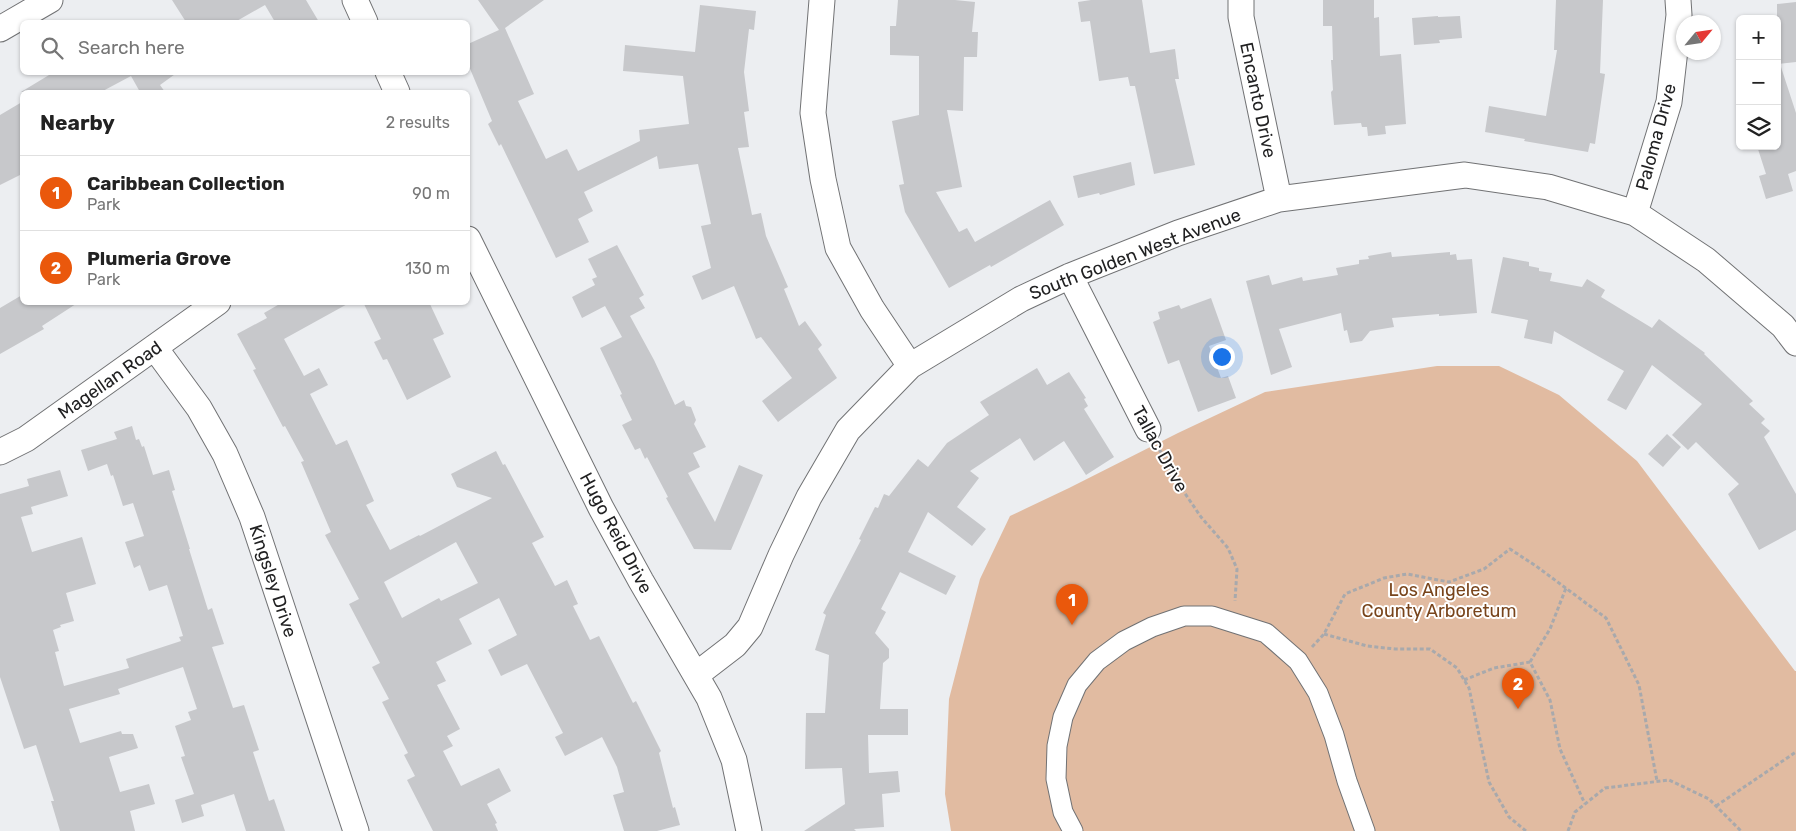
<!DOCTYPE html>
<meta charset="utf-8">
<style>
:root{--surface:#fff;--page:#f2f2f2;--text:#222;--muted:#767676;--line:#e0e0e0;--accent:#ea580c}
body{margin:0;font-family:Rubik,sans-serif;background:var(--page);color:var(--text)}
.controls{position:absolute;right:15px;top:15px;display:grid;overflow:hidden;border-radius:8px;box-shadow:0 1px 4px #0004}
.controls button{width:45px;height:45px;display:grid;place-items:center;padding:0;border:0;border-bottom:1px solid var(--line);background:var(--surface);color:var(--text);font:25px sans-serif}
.compass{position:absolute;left:1676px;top:15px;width:45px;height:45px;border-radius:50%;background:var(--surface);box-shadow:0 1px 4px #0004;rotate:61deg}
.you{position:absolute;left:1221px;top:356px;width:18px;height:18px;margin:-12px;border:4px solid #fff;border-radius:50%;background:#1a73e8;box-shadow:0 0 0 8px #1a73e833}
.badge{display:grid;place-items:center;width:32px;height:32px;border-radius:50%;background:var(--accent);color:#fff;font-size:16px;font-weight:700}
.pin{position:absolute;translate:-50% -41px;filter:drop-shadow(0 1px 2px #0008)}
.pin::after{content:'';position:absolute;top:26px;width:18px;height:15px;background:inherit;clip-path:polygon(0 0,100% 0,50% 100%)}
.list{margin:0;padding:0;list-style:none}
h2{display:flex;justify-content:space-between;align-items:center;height:65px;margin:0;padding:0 20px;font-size:21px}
h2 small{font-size:16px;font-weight:400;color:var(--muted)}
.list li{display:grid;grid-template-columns:32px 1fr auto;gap:15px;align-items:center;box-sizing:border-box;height:75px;padding:0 20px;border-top:1px solid var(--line)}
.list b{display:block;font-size:19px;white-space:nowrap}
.list p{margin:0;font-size:16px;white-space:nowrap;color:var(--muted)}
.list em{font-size:16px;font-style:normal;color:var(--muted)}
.icon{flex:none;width:28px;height:28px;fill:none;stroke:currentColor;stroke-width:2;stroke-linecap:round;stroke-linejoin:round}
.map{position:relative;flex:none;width:1796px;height:831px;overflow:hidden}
.search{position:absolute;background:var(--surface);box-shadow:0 1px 4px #0004;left:20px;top:20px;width:450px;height:55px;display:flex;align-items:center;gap:12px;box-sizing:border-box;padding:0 18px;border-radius:8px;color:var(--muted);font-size:19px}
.panel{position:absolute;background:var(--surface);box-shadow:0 1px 4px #0004;left:20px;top:90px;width:450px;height:215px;border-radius:8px}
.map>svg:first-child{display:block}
.green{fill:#e1bba1}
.building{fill:#c7c8cb;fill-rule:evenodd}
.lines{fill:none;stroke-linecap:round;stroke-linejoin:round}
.pedestrian-casing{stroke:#717274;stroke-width:21}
.minor-casing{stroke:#717274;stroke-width:27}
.path{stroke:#a8a9ac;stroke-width:3;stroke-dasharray:4 2.5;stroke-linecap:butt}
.pedestrian{stroke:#fff;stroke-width:19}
.minor{stroke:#fff;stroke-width:25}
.labels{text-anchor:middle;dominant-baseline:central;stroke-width:4;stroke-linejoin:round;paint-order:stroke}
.street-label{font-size:18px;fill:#212122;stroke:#fff}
.park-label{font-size:18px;fill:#78441b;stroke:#fff}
</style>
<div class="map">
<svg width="1796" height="831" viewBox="0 0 1796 831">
<rect width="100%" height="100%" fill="#eceef1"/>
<path class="green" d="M1437,366H1499L1559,395L1637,461L1795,671H1796V831H951L945,794L949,699L980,579L1010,516L1069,488L1178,433L1265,392Z"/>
<path class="building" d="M172,0H306L319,22H275L265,5L235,22H186Z
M478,0H544L505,28L534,94L518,101L546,159L567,149L578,171L640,141L639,130L689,124L683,76L623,71L625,45L695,52L700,5L756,11L754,30L749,29L744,72L749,111L744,112L749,147L738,148L752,215L761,213L766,236L788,287L784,289L799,326L805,321L822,345L818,349L837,378L778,422L762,401L792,378L761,337L756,339L734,286L702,300L692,276L711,268L701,226L711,224L698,164L659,169L657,156L584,192L593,211L578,219L589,242L556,258L501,144L499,146L488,124L492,121L468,64V44L499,30Z
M898,0H955L975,2L972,32H978L977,57H964L963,111L947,110L962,187L936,192L959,232L967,228L975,242L1050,200L1064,225L991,267L990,265L949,288L905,212L899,185L904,184L892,121L919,115V56L890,55V26H896Z
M1091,0H1142L1150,53L1175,49L1179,79H1175L1195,165L1154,174L1135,86H1130L1128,77L1099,81L1090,21L1081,22L1078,2Z
M1323,0H1374V18L1379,17L1380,56L1401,54L1406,124L1385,126L1386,134L1368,136L1367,127H1362L1361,123L1334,125L1331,92L1333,90L1331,60H1333L1332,26H1323Z
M1556,0H1603L1600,73L1605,74L1595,144L1590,143L1588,152L1524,141L1525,139L1485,132L1489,106L1546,116L1557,50H1554Z
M1796,2V62L1777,64V4Z
M1438,16V17L1460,16L1462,38L1439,40L1440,43L1414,45L1412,18Z
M1777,67H1781L1796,113V171L1788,174L1793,191L1766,199L1759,176L1766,174L1757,146H1777Z
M54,72H178L160,85L165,92H140L131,76L101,92H21Z
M22,102V174L0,185V115Z
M1131,162L1135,185L1100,195L1099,193L1078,198L1073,176Z
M617,245L644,295L639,298L645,308L630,316L654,360L675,405L684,400L686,406L691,407L696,420L694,424L706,447L693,453L700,467L688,473L715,522L739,465L763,475L731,550L694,549L666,498L668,497L647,457L645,459L640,448L635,450L622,425L632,420L620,395L622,394L600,348L622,337L605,306L582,318L572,297L595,285L592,279L597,277L588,259Z
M1391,252L1392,257L1450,252V255L1456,254L1457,260L1472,259L1477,313L1439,316V314L1392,318L1394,327L1370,331L1362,341L1350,343L1347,330L1344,331L1341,313L1279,329L1292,367L1271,375L1246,281L1269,275L1272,285L1302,277L1303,281L1338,275L1336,268L1359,264V260L1369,259L1368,256Z
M1503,257L1529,262V266L1539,268V271L1552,273L1550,281L1582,287L1587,279L1605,290L1601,297L1652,328L1659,319L1705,353L1704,354L1753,401L1749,404L1765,419L1761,423L1770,431L1764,437L1796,494V530L1759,550L1728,494L1739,484L1696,442L1688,450L1672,435L1702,404L1652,365L1626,410L1607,400L1624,371L1554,331L1552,344L1524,338L1528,320L1491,313Z
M22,295V302H79L42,326L44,329L0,354V308Z
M1211,298L1226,340L1209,346L1221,378L1228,376L1236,398L1198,412L1179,360L1168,364L1153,322L1160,319L1158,312L1179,305L1181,309Z
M283,302H351L284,339L304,376L319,368L328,385L310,394L336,445L347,440L374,501L366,505L390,550L419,535L420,536L492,498L457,487L451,474L496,451L503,465L505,464L544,537L532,543L555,586L567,580L578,604L573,606L590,640L599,636L633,703L636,701L661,751L659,753L673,808L675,807L680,825L657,831H624L613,795L624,792L617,767L602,737L565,756L555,737L563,733L527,664L501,676L488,650L517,635L499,598L459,619L472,644L436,662L446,681L437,685L460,729L447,736L453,746L443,751L461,786L499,768L511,791L487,804L497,823L495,824L498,831H433L407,780L415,776L404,755L408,753L382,702L389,699L372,667L380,663L349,604L359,599L325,535L331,532L301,462L304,461L285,426L283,427L253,370L256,369L237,334L267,318L264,313ZM456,542L478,583L441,601L439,598L402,618L384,582Z
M363,302H429L444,334L433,339L451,377L407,400L387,359L383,360L374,342L381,339Z
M1037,368L1047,385L1069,372L1086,398L1084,399L1088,406L1084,409L1114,457L1086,475L1064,441L1034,461L1020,438L970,471L979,478L957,507L986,529L972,546L928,512L908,552L956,576L946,595L900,572L881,609L886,612L875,633L889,649V658L883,663L880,709H908V735H868L869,773L898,771L900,792L882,794L884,827L854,829L856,831H804L845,804L842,768L805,769L806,713H825L829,655L815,650L826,615L823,613L861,540L859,539L875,507L878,508L884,494L889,496L918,459L928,467L947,443L989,415L980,402Z
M132,426L136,440L139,439L142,447L144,446L153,475L169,470L175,490L172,491L190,549H189L208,610L212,608L224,644L212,647L233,708L244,705L259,750L253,752L269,801L274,799L285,831H246L234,794L201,805L204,816L182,823L175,800L194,794L181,757L185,756L175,726L191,720L188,712L197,709L183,667L118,689L120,694L69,709L80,743L121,731L122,734H133L138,748L109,757L120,792L149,784L155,804L130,811L135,831H60L51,801H54L36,745L24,749L0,677V494L29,486L27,479L60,470L68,496L31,507L33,514L21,517L32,552L82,537L96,584L66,593L74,621L60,625L61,627L53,630L59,651L55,652L64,686L129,668L126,659L181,641L179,637L183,636L167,585L149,591L140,565L134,568L125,542L144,536L133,503L123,506L113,475L111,476L107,464L88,471L81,450L117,439L114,432Z
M1667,434L1681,447L1663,467L1648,454Z"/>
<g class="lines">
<g class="pedestrian-casing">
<path id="pedestrian" d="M1073,831L1063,812L1056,779L1057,746L1063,717L1077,685L1097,661L1124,641L1152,627L1184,616H1212L1266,633L1298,661L1318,693L1334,735L1347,781L1365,831"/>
</g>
<g class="minor-casing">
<path id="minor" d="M355,0L365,22
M822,0L813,113L823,179L838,248L872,309L910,366
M1241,0V17L1279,199
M0,29L50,0
M388,72L397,92
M1635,213L1669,102L1679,15L1678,0
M468,239L601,508L641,581L709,698L734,760L749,831
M1070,276L1148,429
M155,348L199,408L225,454L252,517L356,831
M0,452L26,439L218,302
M696,675L735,645L750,627L781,555L809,497L848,430L910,366L1021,299L1070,276L1178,233L1279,199L1465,175L1548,187L1635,213L1706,260L1783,326L1796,343"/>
</g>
<path class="path" d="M1159,449L1184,492L1201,517L1228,548L1237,569L1235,601
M1324,634L1367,646L1395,649H1430L1457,668L1469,688L1489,782L1509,817L1526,831
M1312,647L1324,634L1345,594L1384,578L1407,574L1449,582L1484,569L1510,549L1536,566L1606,618L1639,685L1657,781
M1530,662L1550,629L1566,588
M1464,680L1494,668L1530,662L1550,700L1560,749L1585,804
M1716,806L1796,752
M1568,831L1575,812L1605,788L1669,780L1709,799L1741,831"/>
<use href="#pedestrian" class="pedestrian"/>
<use href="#minor" class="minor"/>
</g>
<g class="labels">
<g class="street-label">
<text transform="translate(1258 100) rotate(78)">Encanto Drive</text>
<text transform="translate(1656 137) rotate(-75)">Paloma Drive</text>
<text transform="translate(1135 254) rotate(-21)">South Golden West Avenue</text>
<text transform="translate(110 380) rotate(-35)">Magellan Road</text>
<text transform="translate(1160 449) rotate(61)">Tallac Drive</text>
<text transform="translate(616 533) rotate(62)">Hugo Reid Drive</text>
<text transform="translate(273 581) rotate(72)">Kingsley Drive</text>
</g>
<g class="park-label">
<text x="1439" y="590">Los Angeles<tspan x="1439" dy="21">County Arboretum</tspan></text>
</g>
</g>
</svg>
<div class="controls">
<button>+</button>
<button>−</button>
<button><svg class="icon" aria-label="layers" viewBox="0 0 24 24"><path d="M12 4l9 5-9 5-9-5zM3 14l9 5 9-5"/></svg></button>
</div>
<svg class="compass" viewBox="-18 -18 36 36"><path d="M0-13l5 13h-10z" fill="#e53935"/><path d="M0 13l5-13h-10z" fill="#767676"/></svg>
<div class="you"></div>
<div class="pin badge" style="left:1072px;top:625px">1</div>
<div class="pin badge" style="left:1518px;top:709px">2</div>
<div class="search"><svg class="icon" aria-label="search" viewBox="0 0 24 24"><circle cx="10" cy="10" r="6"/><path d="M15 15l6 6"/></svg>Search here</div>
<section class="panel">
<h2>Nearby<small>2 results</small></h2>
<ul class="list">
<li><span class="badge">1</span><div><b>Caribbean Collection</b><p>Park</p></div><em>90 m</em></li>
<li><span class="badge">2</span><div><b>Plumeria Grove</b><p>Park</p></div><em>130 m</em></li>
</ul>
</section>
</div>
